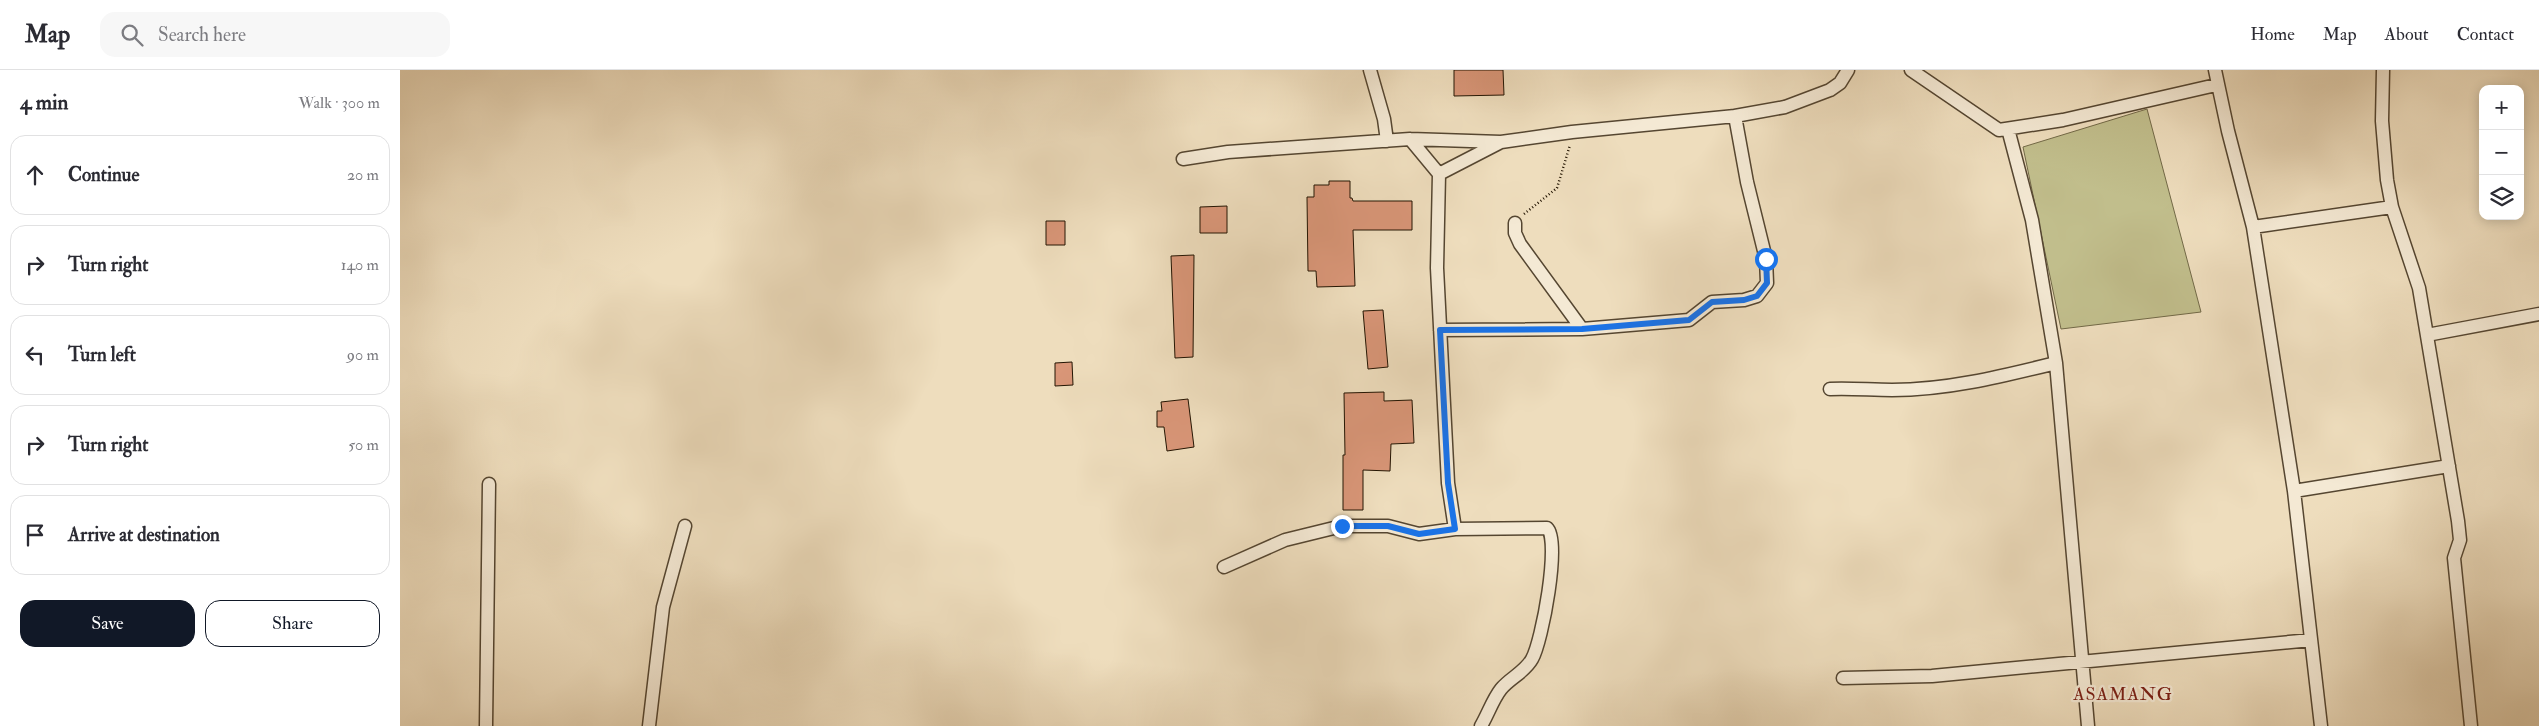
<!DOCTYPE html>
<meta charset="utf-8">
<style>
:root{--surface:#fff;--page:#f7f7f7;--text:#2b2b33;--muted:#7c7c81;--line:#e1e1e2;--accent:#111827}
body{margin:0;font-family:"IM FELL Double Pica",serif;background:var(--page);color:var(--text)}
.controls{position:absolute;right:15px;top:15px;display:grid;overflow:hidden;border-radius:10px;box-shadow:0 2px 12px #0003}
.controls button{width:45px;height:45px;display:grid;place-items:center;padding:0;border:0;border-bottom:1px solid var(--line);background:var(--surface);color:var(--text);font:25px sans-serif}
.stop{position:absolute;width:15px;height:15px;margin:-11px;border:4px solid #1a73e8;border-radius:50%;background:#fff}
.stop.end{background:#1a73e8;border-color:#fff;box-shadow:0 1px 5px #0008}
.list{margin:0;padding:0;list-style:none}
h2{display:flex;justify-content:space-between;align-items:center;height:65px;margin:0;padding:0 20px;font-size:21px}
h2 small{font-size:16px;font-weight:400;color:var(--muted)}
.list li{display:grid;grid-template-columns:32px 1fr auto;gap:15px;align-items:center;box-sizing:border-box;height:80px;margin:0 10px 10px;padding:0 10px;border:1px solid var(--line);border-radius:15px}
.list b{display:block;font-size:19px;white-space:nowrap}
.list em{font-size:16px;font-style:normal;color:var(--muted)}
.actions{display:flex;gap:10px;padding:15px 20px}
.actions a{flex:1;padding:11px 0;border:1px solid var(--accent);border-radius:15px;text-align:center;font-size:18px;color:var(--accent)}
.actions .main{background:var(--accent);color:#fff}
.icon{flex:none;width:28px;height:28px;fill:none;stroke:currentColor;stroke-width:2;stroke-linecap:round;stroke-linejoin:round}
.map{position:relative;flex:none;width:2139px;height:656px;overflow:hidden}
header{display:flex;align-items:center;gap:30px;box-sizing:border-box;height:70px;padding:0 25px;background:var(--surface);border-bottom:1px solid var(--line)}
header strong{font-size:24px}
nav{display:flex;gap:28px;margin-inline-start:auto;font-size:18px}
.search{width:350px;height:45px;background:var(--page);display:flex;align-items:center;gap:12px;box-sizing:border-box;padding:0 18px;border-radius:15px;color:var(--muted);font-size:19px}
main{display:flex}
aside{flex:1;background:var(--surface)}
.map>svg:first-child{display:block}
.park{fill:#c1be8c;stroke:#726947}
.building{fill:#d99678;stroke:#221402}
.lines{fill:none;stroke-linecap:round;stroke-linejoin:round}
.minor-casing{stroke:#554631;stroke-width:15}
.path{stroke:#221402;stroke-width:2.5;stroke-dasharray:1 2.5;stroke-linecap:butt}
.minor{stroke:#f4e9d4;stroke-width:12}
.route{stroke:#1a73e8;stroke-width:6}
.labels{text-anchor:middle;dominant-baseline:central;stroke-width:4.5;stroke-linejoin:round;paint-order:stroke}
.quarter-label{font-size:18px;letter-spacing:1px;fill:#7a1f14;stroke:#f4e9d4}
</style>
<header>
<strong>Map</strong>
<div class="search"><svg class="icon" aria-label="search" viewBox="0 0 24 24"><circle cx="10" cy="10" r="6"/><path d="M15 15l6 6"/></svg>Search here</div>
<nav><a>Home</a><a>Map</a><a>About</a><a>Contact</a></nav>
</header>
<main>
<aside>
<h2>4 min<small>Walk · 300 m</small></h2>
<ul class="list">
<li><svg class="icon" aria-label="ahead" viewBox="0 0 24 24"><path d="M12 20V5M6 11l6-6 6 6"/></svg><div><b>Continue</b></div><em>20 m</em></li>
<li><svg class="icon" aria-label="right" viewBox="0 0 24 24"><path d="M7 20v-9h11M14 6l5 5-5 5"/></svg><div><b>Turn right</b></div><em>140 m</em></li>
<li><svg class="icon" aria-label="left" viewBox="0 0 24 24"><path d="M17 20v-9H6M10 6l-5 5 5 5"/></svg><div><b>Turn left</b></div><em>90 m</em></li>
<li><svg class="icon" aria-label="right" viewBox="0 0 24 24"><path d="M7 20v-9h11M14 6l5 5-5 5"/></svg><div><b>Turn right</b></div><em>50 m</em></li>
<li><svg class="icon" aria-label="arrive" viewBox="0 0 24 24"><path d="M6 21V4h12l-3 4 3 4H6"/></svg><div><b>Arrive at destination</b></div></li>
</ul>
<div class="actions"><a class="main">Save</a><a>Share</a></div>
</aside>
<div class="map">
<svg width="2139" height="656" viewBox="0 0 2139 656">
<rect width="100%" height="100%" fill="#eeddbd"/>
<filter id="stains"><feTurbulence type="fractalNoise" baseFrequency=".004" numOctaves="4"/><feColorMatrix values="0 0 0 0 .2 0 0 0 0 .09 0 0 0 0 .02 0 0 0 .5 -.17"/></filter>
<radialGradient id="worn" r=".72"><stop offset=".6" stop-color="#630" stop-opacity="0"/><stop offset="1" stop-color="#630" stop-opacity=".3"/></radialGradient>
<path class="park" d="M1747,39L1801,242L1661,259L1623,77Z"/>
<path class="building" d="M1054,0H1103L1104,25L1054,26Z
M929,111H950V128H952L953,131H1012V160H953L955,216L917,217L916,201H908L907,127H914V115H929Z
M827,136V163H800V137Z
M646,151H665V175H646Z
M794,185L793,287L775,288L771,186Z
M983,240L988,297L968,299L963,241Z
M672,292L673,315L655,316V293Z
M984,322V331L1012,330L1014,373L991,374L990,401L963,400V440H943V385H945L944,323Z
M788,329L794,377L767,381L764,357H757V341H762L761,332Z"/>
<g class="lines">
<g class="minor-casing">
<path id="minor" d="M970,0L984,49L987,71
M1511,0L1599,60L1663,50L1816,15
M1815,0L1828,61L1853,157L1894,421L1921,656
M1983,0L1982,51L1987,110L1992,137L2019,218L2058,451L2060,470L2054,488L2071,656
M1608,59L1632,150L1656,293L1688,656
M1010,69L1039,104L1037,198L1048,413L1055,459
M783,89L828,82L1010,69L1101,72L1172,62L1335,46L1385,37L1430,20L1440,13L1448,0
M1039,104L1101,72
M1115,153V163L1120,174L1182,259
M1853,157L1992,137
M1040,260L1182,259L1289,250L1312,232L1344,230L1357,226L1367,213L1366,189L1347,112L1335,46
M2027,265L2139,244
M1430,319C1451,318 1471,320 1492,320C1548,320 1603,306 1656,293
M1894,421L2049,396
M824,497L885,470L942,456H988L1019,464L1055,459L1147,458C1161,470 1142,572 1132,589C1125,602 1110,608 1101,619C1093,629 1088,644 1081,656
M1443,608L1532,606L1911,570
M86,656L89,414
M249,656L263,537L285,456"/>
</g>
<path class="path" d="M1124,144L1157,118L1170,75"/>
<use href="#minor" class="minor"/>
</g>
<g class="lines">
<path class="route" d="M942,456H988L1019,464L1055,459L1048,413L1040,260L1182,259L1289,250L1312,232L1344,230L1357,226L1367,213L1366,189"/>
</g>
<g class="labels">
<g class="quarter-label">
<text x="1723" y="624">ASAMANG</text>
</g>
</g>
<rect width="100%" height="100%" filter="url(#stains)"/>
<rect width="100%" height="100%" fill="url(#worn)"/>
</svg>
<div class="controls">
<button>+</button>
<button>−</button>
<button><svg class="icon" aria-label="layers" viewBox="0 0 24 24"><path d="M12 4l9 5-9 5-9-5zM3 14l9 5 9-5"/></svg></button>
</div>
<div class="stop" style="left:1366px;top:189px"></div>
<div class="stop end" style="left:942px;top:456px"></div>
</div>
</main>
